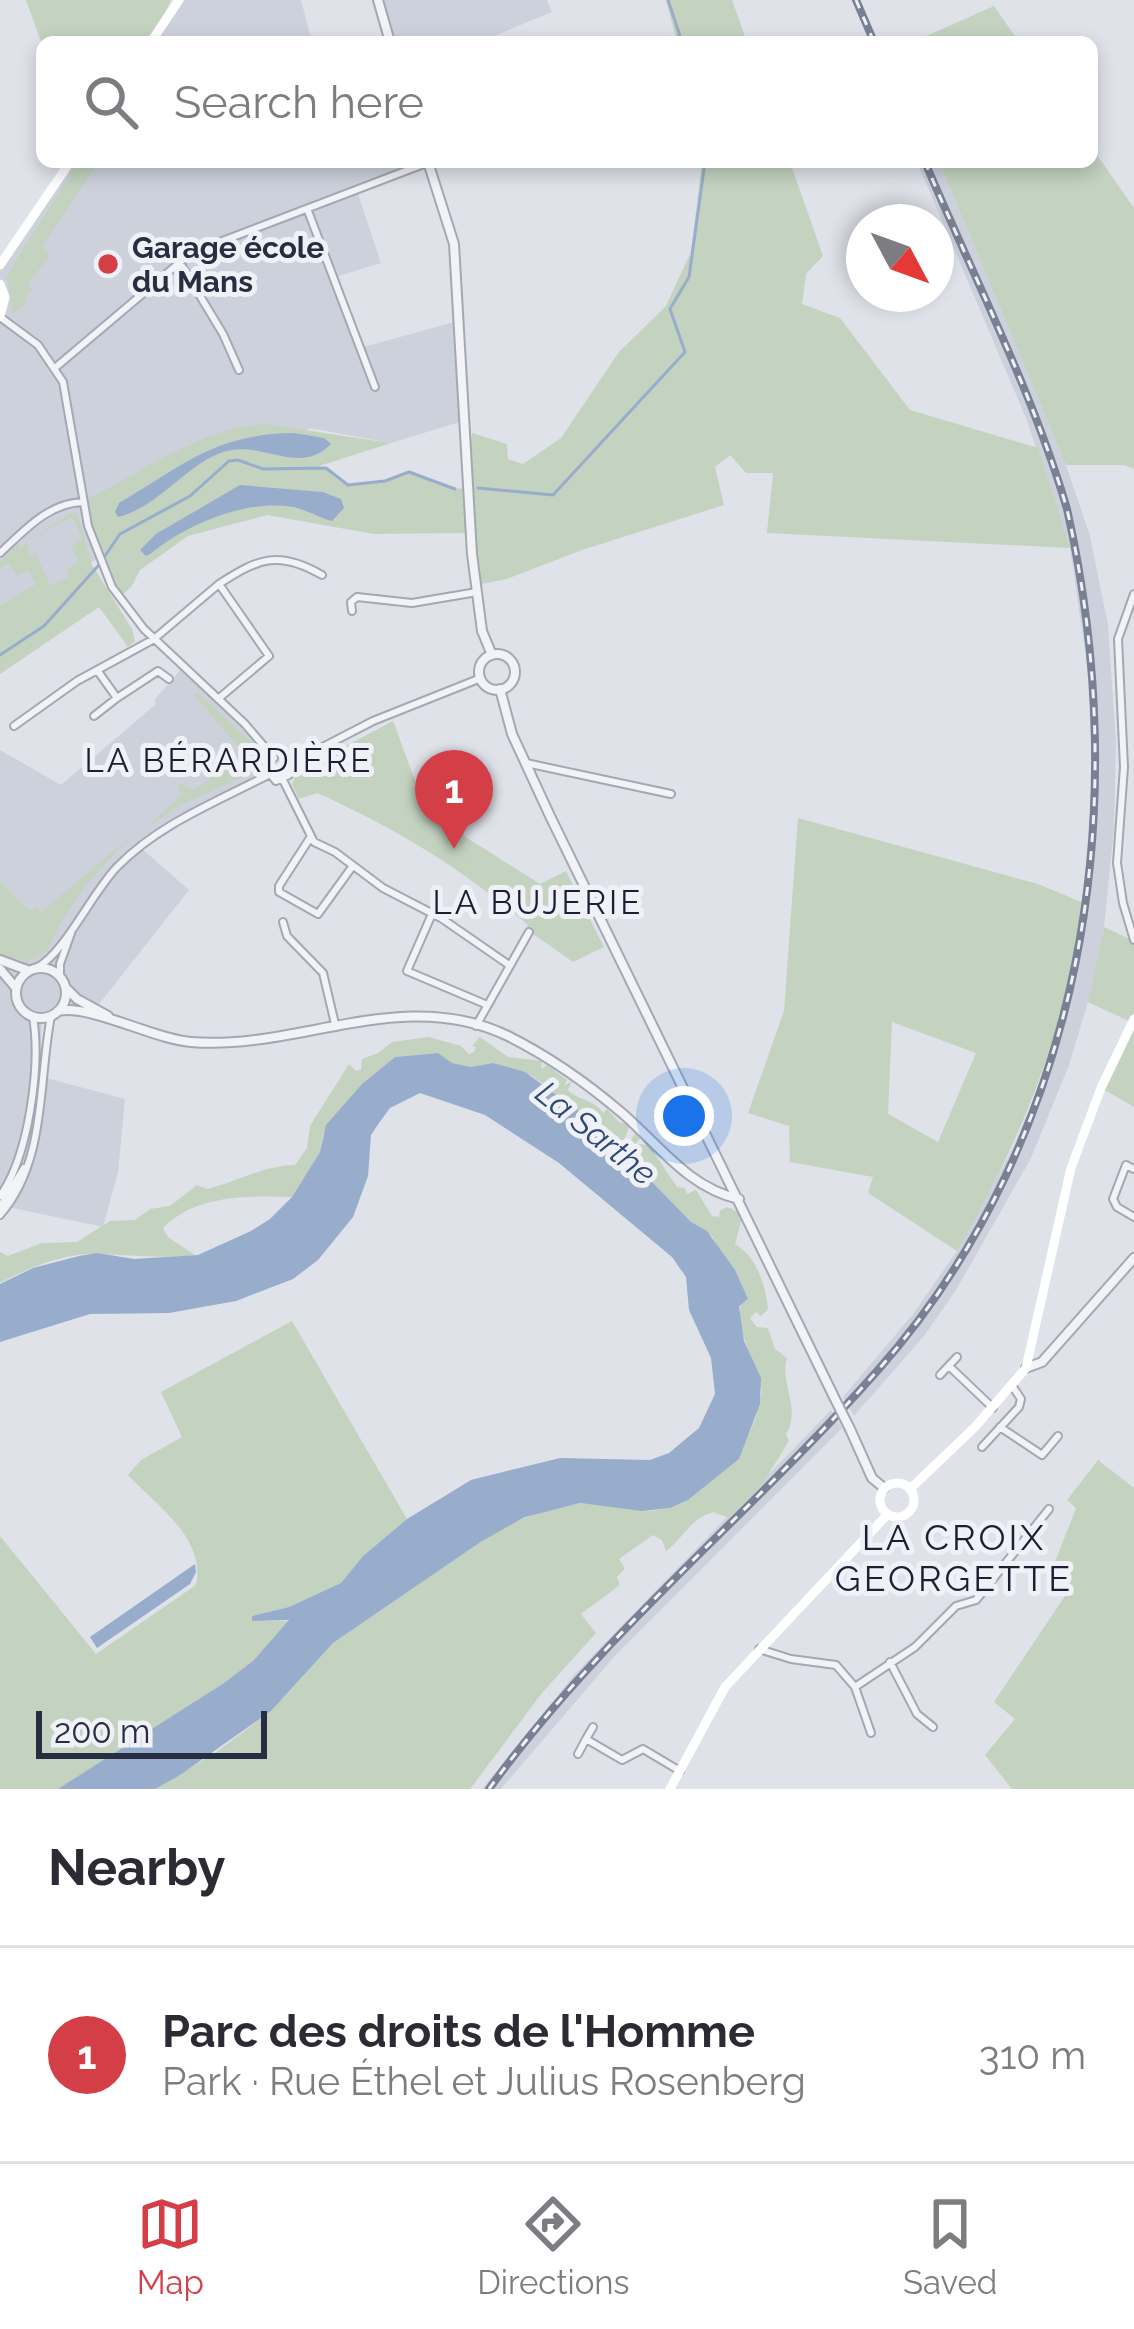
<!DOCTYPE html>
<meta charset="utf-8">
<style>
:root{--surface:#fff;--page:#f7f7f7;--text:#2b2b33;--muted:#7c7c81;--line:#e1e1e2;--accent:#d43e47}
body{margin:0;font-family:Raleway,sans-serif;background:var(--page);color:var(--text)}
.compass{position:absolute;left:846px;top:204px;width:108px;height:108px;border-radius:50%;background:var(--surface);box-shadow:0 6px 18px #0003;rotate:131deg}
.scale{position:absolute;left:36px;bottom:30px;width:231px;box-sizing:border-box;padding-left:12px;border:6px solid #272e41;border-top:0;font-size:33px;line-height:42px;white-space:nowrap;color:#272e41;-webkit-text-stroke:9px #eff1f7;paint-order:stroke}
.you{position:absolute;left:684px;top:1116px;width:42px;height:42px;margin:-30px;border:9px solid #fff;border-radius:50%;background:#1a73e8;box-shadow:0 0 0 18px #1a73e833}
.badge{display:grid;place-items:center;width:78px;height:78px;border-radius:50%;background:var(--accent);color:#fff;font-size:39px;font-weight:700}
.pin{position:absolute;translate:-50% -99px;filter:drop-shadow(0 3px 6px #0008)}
.pin::after{content:'';position:absolute;top:63px;width:42px;height:36px;background:inherit;clip-path:polygon(0 0,100% 0,50% 100%)}
.list{margin:0;padding:0;list-style:none}
h2{display:flex;justify-content:space-between;align-items:center;height:156px;margin:0;padding:0 48px;font-size:51px}
h2 small{font-size:39px;font-weight:400;color:var(--muted)}
.list li{display:grid;grid-template-columns:78px 1fr auto;gap:36px;align-items:center;box-sizing:border-box;height:216px;padding:0 48px;border-top:3px solid var(--line)}
.list b{display:block;font-size:45px;white-space:nowrap}
.list p{margin:0;font-size:39px;white-space:nowrap;color:var(--muted)}
.list em{font-size:39px;font-style:normal;color:var(--muted)}
.icon{flex:none;width:66px;height:66px;fill:none;stroke:currentColor;stroke-width:2;stroke-linecap:round;stroke-linejoin:round}
.map{position:relative;flex:none;width:1134px;height:1789px;overflow:hidden}
.search{position:absolute;background:var(--surface);box-shadow:0 6px 18px #0003;left:36px;right:36px;top:36px;height:132px;display:flex;align-items:center;gap:30px;box-sizing:border-box;padding:0 42px;border-radius:18px;color:var(--muted);font-size:45px}
.sheet{height:372px;background:var(--surface)}
nav{display:flex;justify-content:space-around;align-items:center;box-sizing:border-box;height:168px;border-top:3px solid var(--line);background:var(--surface);font-size:33px;color:var(--muted)}
nav a{display:grid;justify-items:center;gap:6px}
nav .on{color:var(--accent)}
.map>svg:first-child{display:block}
.built{fill:#cdd1db}
.green{fill:#c3d3c0;fill-rule:evenodd}
.water{fill:#98accb}
.lines{fill:none;stroke-linecap:round;stroke-linejoin:round}
.stream{stroke:#98accb;stroke-width:3}
.minor-casing{stroke:#a4a8b3;stroke-width:10}
.tertiary-casing{stroke:#a4a8b3;stroke-width:12}
.minor{stroke:#f2f3f7;stroke-width:6}
.tertiary{stroke:#f2f3f7;stroke-width:8}
.secondary{stroke:#fff;stroke-width:9}
.rail-casing{stroke:#788093;stroke-width:8}
.rail{stroke:#eff1f7;stroke-width:3;stroke-dasharray:9;stroke-linecap:butt}
.tertiary-bridge-casing{stroke:#a4a8b3;stroke-width:12;stroke-linecap:butt}
.tertiary-bridge{stroke:#f2f3f7;stroke-width:8}
.poi-dot{fill:#d43e47;stroke:#eff1f7;stroke-width:4.5}
.labels{text-anchor:middle;dominant-baseline:central;stroke-width:10;stroke-linejoin:round;paint-order:stroke}
.poi-label{font-size:30px;font-weight:bold;fill:#272e41;stroke:#eff1f7;text-anchor:start}
.neighbourhood-label{font-size:33px;letter-spacing:3px;fill:#1a2032;stroke:#eff1f7}
.water-label{font-size:33px;font-style:italic;fill:#2f4977;stroke:#eff1f7}
.quarter-label{font-size:36px;letter-spacing:3px;fill:#1a2032;stroke:#eff1f7}
</style>
<div class="map">
<svg width="1134" height="1789" viewBox="0 0 1134 1789">
<rect width="100%" height="100%" fill="#dfe2e9"/>
<path class="built" d="M184,0H301L312,42H155Z
M378,0H547L552,12L480,42H390Z
M70,162H428L357,191L381,263L335,277L360,348L458,321L463,421L391,443L310,428L91,563L0,632V265Z
M917,162H939L1066,465L1090,536L1108,625L1116,741L1114,829L1104,927L1088,1002L1069,1065L1031,1158L956,1290L924,1336L854,1416L843,1397L913,1314L957,1251L1013,1148L1044,1074L1079,947L1093,842L1094,712L1070,548L1026,418Z
M183,667L260,739L278,770L176,822L140,847L189,890L92,1013L65,1003L54,1015L42,1019L39,1076L125,1099L118,1172L103,1227L8,1207L0,1215V750L61,785L156,704L154,700Z
M831,1410L842,1428L613,1658L501,1789H482L574,1675Z"/>
<path class="green" d="M26,0H171L151,42L42,44Z
M666,0H732L747,42H677Z
M994,6L1019,42H913Z
M1092,148L1134,208V469L1124,465H1066L939,162H1092Z
M78,162H99L43,246L50,255L28,284L33,290L26,294L25,305L13,314L7,275Z
M702,162H790L823,256L806,274L802,304L840,318L910,410L1038,448L1070,548L767,533L773,473H746L730,455L715,467L724,505L582,550L507,579L476,585L469,533L374,534L267,515L188,536L140,570L132,586L120,597L104,570L83,502C133,476 208,425 265,424L391,443L316,467L326,468L348,485L385,481L409,472L455,489L466,488L472,433L507,444L508,459L523,464L561,438L619,352L666,306L691,252Z
M72,513H77L92,565L132,629L135,641L128,647L99,607L0,674V606L36,584L28,570L16,576L9,563L0,568V561L18,544L21,548L27,543L30,556L35,553L51,586L69,576L66,570L79,561L71,547L82,539L74,520L70,518L31,539Z
M197,692L258,748L263,760L260,769L179,806L143,830L182,794L178,788L181,783L195,790L243,752L194,695Z
M393,721L429,818L459,809L464,836L540,884L566,871L604,947L573,962L526,929L528,925C464,870 394,827 317,793L299,799L292,784L297,772Z
M798,818L1038,884L1086,904C1065,1029 1021,1142 957,1251L868,1193L873,1177L790,1162L789,1126L748,1113L784,1011ZM892,1022L976,1053L938,1142L888,1114Z
M129,838L85,886L61,922L48,950L28,962L0,954V881L29,911L36,907L41,912Z
M1104,927L1134,941V1107L1101,1088L1129,1021L1088,1002Z
M429,1037L461,1046L469,1054L474,1052L476,1047L472,1046L480,1037L508,1057L542,1061L541,1069L547,1065L567,1080L564,1086L572,1081L568,1090C577,1100 596,1100 603,1113L607,1109L619,1122L630,1125L624,1140L629,1143L636,1132L641,1137L636,1144L649,1145L677,1187L685,1188L687,1194L696,1190L712,1216L719,1217L720,1211L727,1207L743,1214L735,1244C756,1256 766,1285 768,1309L761,1316L756,1312L750,1318L757,1327L768,1328L775,1349L787,1358C779,1383 802,1409 786,1434L789,1441L763,1483L729,1518L713,1512C687,1521 685,1537 666,1551L662,1540L653,1535L619,1559L625,1568L617,1577L620,1585L581,1614L596,1633L542,1693L470,1789H155L215,1753L271,1711L333,1643L501,1528L534,1514L580,1503L650,1511L670,1508L688,1500L736,1461L755,1420L762,1392L740,1326V1303L747,1301L712,1236L691,1222L595,1123L532,1076L493,1063L471,1067L452,1063L438,1053L395,1057L362,1084L323,1135L320,1152L292,1197C248,1196 196,1194 163,1228L168,1237L195,1255C162,1259 133,1255 100,1254C68,1252 27,1268 0,1283V1252L8,1256L42,1243L77,1242L110,1221L135,1220L150,1209L170,1206L197,1185L207,1189C239,1181 262,1166 295,1165L307,1148L310,1126L349,1064L356,1071L361,1070L362,1059L378,1053L392,1042Z
M292,1321L407,1519L363,1556L341,1583L289,1607L252,1616L253,1621H289L254,1660L224,1683L75,1780L58,1789H0V1536L96,1654L196,1585C206,1538 157,1506 128,1475L141,1460L182,1437L161,1392Z
M1098,1460L1134,1488V1789H1012L985,1755L1015,1719L994,1702L1069,1590L1053,1567L1076,1508L1067,1500Z"/>
<path class="water" d="M294,433L324,438L331,444C300,475 268,444 232,450C192,456 161,507 118,517L115,512L119,503C184,465 214,434 294,433Z
M240,485L323,492L341,499L344,508L332,521C317,517 302,507 286,506C239,502 186,525 150,554L146,556L140,550L156,534Z
M438,1053L452,1063L471,1067L493,1063L525,1072L595,1123L691,1222L707,1231L735,1270L748,1299L739,1306L744,1341L761,1378L760,1404L739,1459L688,1500L670,1508L642,1511L580,1503L525,1517L482,1541L333,1643L271,1711L180,1775L155,1789H58L224,1683L254,1660L289,1620L252,1621V1616L289,1607L341,1583L363,1556L407,1519L471,1480L560,1458L650,1460L669,1453L699,1428L715,1394L711,1358L689,1310L686,1277L672,1257L559,1163L485,1115L420,1093L390,1108L379,1123L371,1135L368,1176L353,1217L318,1260L293,1279L236,1301L169,1313L90,1314L0,1342V1284L33,1268L79,1256L97,1253L134,1259L198,1255L251,1231L270,1219L292,1197L320,1152L326,1125L362,1084L395,1057Z
M195,1564L196,1572L190,1584L97,1648L90,1637Z"/>
<g class="lines">
<path class="stream" d="M668,0L682,42
M478,488L553,495L685,352L670,309L689,277L705,162
M0,655L44,626L98,566L120,534L190,496L229,461L238,460L263,469L326,468L348,485L385,481L409,472L455,489"/>
<g class="minor-casing">
<path id="minor" d="M308,211L375,387
M179,261L223,334L239,370
M0,317L38,345L63,382L88,526L112,587L144,629L245,724L274,758
M56,367L191,253L429,162
M0,553C24,531 48,503 83,502
M219,584C259,558 279,550 322,575
M1134,594L1118,639L1124,767L1117,863L1123,903L1134,940
M352,611L351,602L357,597L412,603L477,592
M97,670L117,698L158,671L169,679
M94,716L117,698
M14,726L77,681L154,639L219,584L269,656L218,699
M273,758L267,770L276,781L289,775L290,764
M526,763L671,794
M290,764L373,721L481,678
M283,780L314,842L335,852L383,888L441,918L509,965
M310,838L279,886V892L318,914L352,867
M432,914L407,971L485,1004
M283,922L287,936L323,973L335,1024
M36,968C65,953 91,894 117,867C159,824 216,802 268,775
M60,977V964L71,933
M476,1026L529,932
M1134,1169L1126,1165L1113,1199L1117,1207L1134,1217
M0,1196C29,1156 41,1065 33,1017
M0,1207L24,1168
M0,1215C47,1161 38,1082 51,1016
M949,1366L993,1408
M940,1375L957,1357
M1000,1427L1042,1455L1058,1436
M982,1447L1019,1407L1021,1399L1013,1387
M759,1649L791,1659L836,1665L855,1687L871,1733
M890,1662L917,1714L933,1727
M855,1687L915,1647L956,1606L976,1600L1049,1509
M586,1739L593,1727
M578,1754L586,1739L622,1760L643,1749L680,1771"/>
</g>
<g class="tertiary-casing">
<path id="tertiary" d="M378,0L390,42
M428,162L454,244L472,554L482,631L492,655
M479 672a18 18 0 1 1 36 0a18 18 0 1 1-36 0Z
M500,689L512,734L550,816L834,1397
M0,960L27,970
M16 993a25 25 0 1 1 50 0a25 25 0 1 1-50 0Z
M0,969L16,988
M66,988L77,999L108,1016
M58,1011C90,1004 153,1039 191,1042C298,1051 403,985 508,1036C548,1056 588,1084 622,1113C659,1145 689,1188 739,1199
M1026,1368L1042,1362L1134,1258
M850,1429L872,1478L884,1488"/>
</g>
<use href="#minor" class="minor"/>
<use href="#tertiary" class="tertiary"/>
<path class="secondary" d="M151,42L179,0
M0,265L70,162
M0,284L5,297L0,316
M880 1500a17 17 0 1 1 34 0a17 17 0 1 1-34 0Z
M910,1489L975,1427L1026,1368L1071,1168L1101,1088L1134,1019
M670,1789L725,1687L887,1515"/>
<g class="rail-casing">
<path id="rail" d="M856,0L874,42
M489,1789C601,1634 752,1513 878,1370C1085,1136 1134,808 1067,509C1032,390 973,276 925,162"/>
</g>
<use href="#rail" class="rail"/>
<g class="tertiary-bridge-casing">
<path id="tertiary-bridge" d="M834,1397L850,1429"/>
</g>
<use href="#tertiary-bridge" class="tertiary-bridge"/>
</g>
<circle class="poi-dot" cx="108" cy="264" r="12"/>
<g class="labels">
<g class="poi-label">
<text x="132" y="247">Garage école<tspan x="132" dy="34">du Mans</tspan></text>
</g>
<g class="neighbourhood-label">
<text x="229" y="760">LA BÉRARDIÈRE</text>
<text x="538" y="902">LA BUJERIE</text>
</g>
<g class="water-label">
<text transform="translate(596 1133) rotate(39)">La Sarthe</text>
</g>
<g class="quarter-label">
<text x="954" y="1537">LA CROIX<tspan x="954" dy="41">GEORGETTE</tspan></text>
</g>
</g>
</svg>
<svg class="compass" viewBox="-18 -18 36 36"><path d="M0-13l5 13h-10z" fill="#e53935"/><path d="M0 13l5-13h-10z" fill="#7c7c81"/></svg>
<div class="scale">200 m</div>
<div class="you"></div>
<div class="pin badge" style="left:454px;top:849px">1</div>
<div class="search"><svg class="icon" aria-label="search" viewBox="0 0 24 24"><circle cx="10" cy="10" r="6"/><path d="M15 15l6 6"/></svg>Search here</div>
</div>
<section class="sheet">
<h2>Nearby<small></small></h2>
<ul class="list">
<li><span class="badge">1</span><div><b>Parc des droits de l'Homme</b><p>Park · Rue Éthel et Julius Rosenberg</p></div><em>310 m</em></li>
</ul>
</section>
<nav>
<a class="on"><svg class="icon" aria-label="map" viewBox="0 0 24 24"><path d="M3 6l6-2 6 2 6-2v14l-6 2-6-2-6 2zM9 4v14M15 6v14"/></svg>Map</a>
<a><svg class="icon" aria-label="directions" viewBox="0 0 24 24"><path d="M12 3l9 9-9 9-9-9zM9 14v-3h6M13 9l2 2-2 2"/></svg>Directions</a>
<a><svg class="icon" aria-label="saved" viewBox="0 0 24 24"><path d="M7 4h10v16l-5-4-5 4z"/></svg>Saved</a>
</nav>
